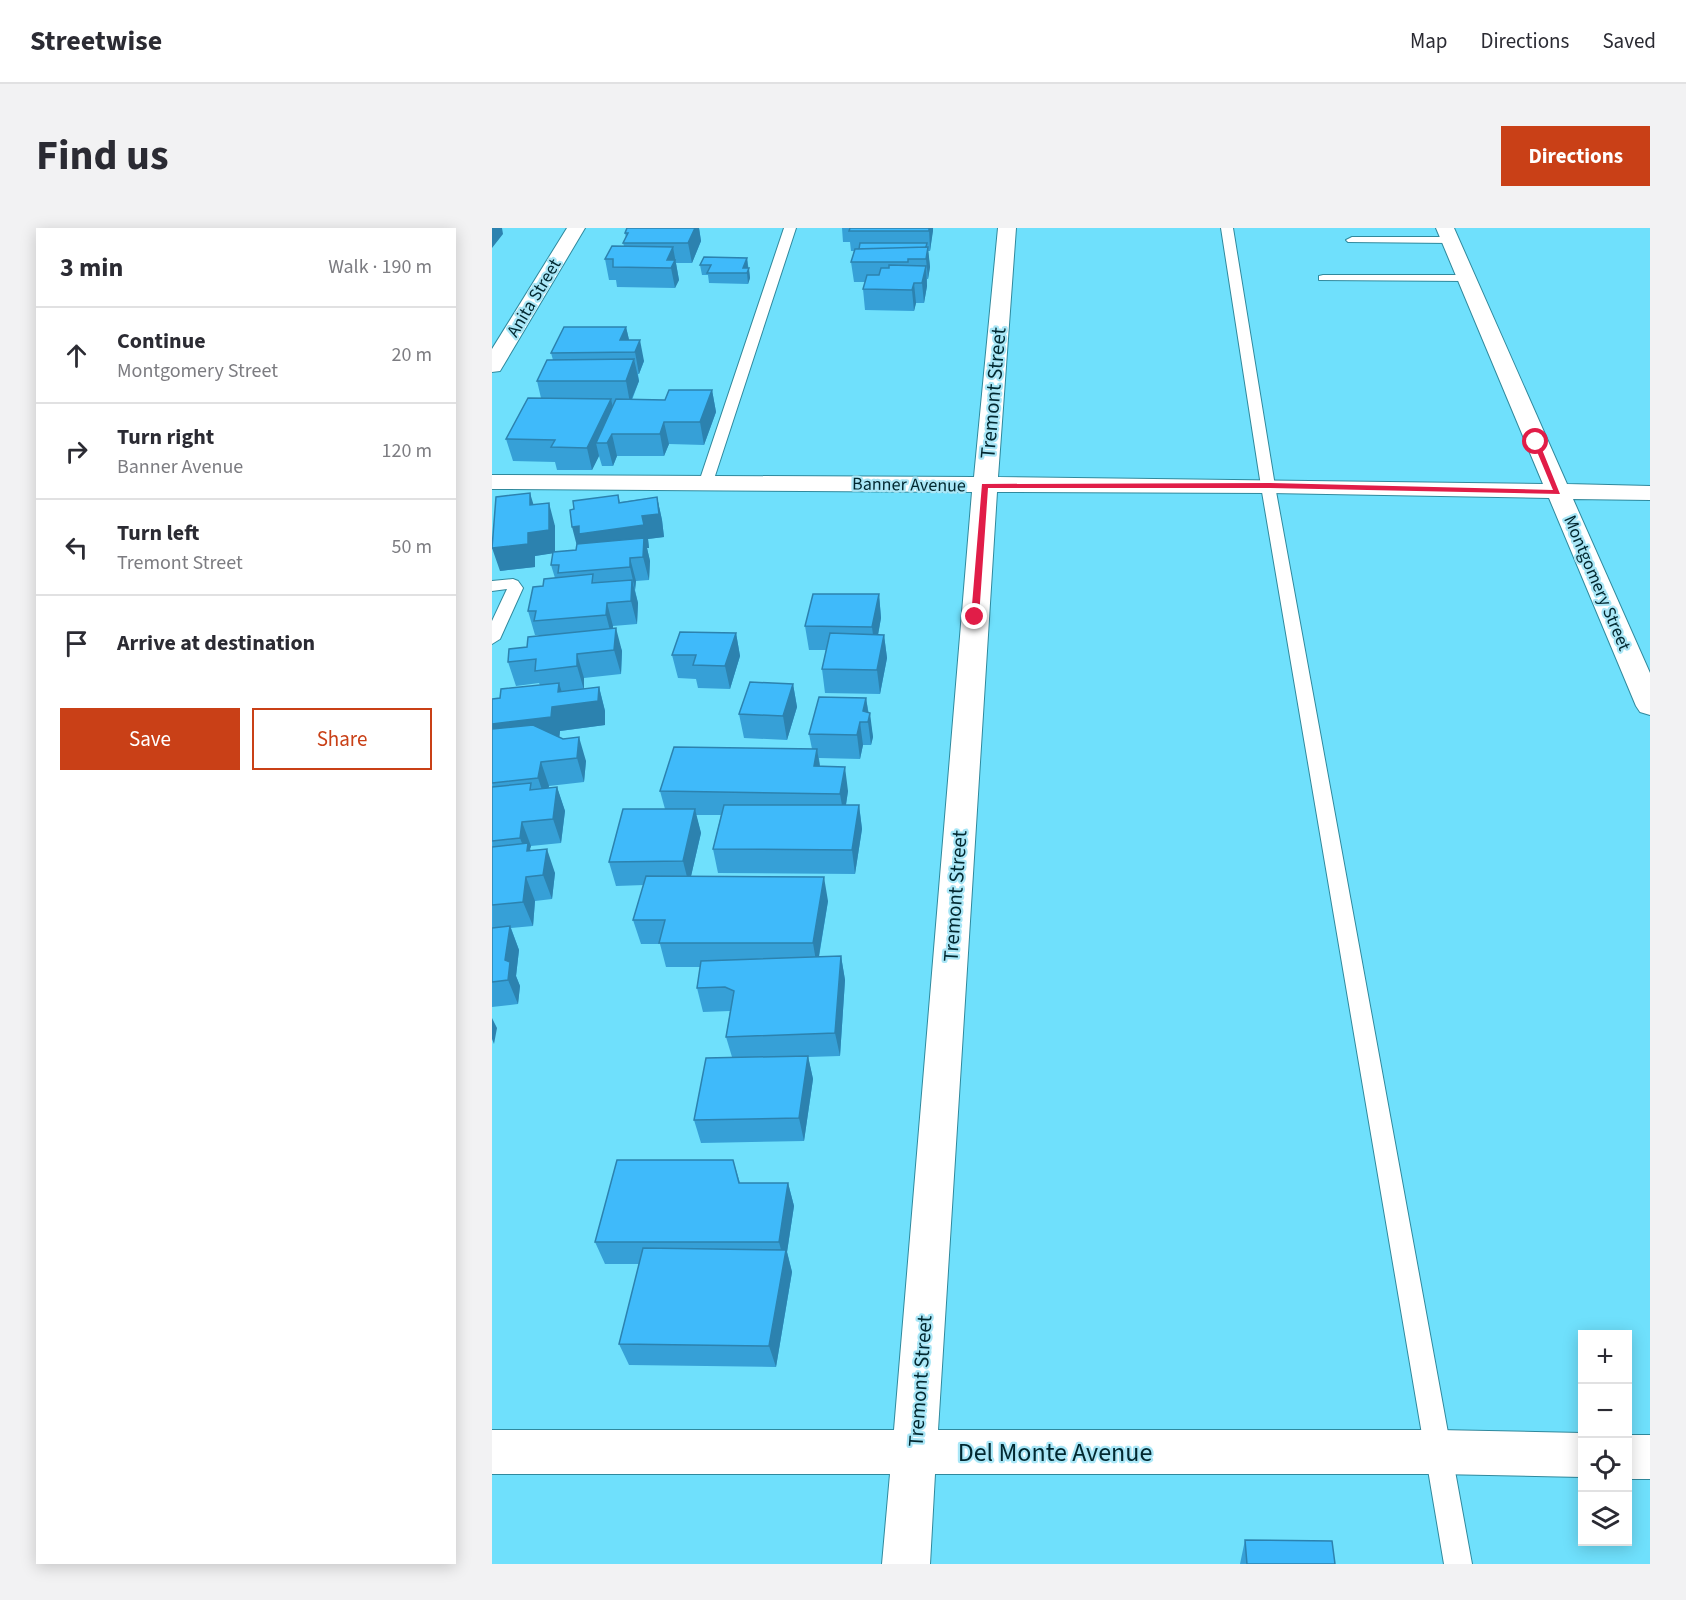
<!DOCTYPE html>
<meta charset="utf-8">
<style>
:root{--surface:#fff;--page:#f2f2f3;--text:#2b2b33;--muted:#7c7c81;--line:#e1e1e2;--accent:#c94017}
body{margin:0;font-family:"Source Sans 3",sans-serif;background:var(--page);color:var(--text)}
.controls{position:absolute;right:18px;bottom:18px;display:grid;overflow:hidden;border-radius:0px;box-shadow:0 3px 15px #0003}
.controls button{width:54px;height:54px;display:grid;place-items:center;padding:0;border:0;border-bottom:2px solid var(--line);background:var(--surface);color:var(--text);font:30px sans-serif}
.stop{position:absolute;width:18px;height:18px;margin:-14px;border:4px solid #e11d48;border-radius:50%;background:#fff}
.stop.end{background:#e11d48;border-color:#fff;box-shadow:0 2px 6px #0008}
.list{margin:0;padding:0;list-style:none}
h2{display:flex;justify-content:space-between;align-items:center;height:78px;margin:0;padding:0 24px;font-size:26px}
h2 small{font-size:20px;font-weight:400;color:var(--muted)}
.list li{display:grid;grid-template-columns:39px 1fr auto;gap:18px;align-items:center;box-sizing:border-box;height:96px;padding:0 24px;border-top:2px solid var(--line)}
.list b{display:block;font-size:22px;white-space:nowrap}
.list p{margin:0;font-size:20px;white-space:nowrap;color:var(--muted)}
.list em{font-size:20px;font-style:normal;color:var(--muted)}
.actions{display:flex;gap:12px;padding:18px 24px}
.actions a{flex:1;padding:14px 0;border:2px solid var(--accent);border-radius:0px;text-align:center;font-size:21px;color:var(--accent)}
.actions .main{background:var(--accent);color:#fff}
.icon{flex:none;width:33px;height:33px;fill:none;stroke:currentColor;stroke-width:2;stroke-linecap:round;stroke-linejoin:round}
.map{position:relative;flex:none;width:1158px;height:1336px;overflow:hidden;border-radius:0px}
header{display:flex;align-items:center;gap:36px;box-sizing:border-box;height:84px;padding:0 30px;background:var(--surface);border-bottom:2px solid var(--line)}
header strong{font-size:28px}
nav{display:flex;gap:33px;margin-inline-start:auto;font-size:21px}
.intro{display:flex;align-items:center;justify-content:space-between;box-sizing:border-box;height:144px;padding:0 36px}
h1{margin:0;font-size:42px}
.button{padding:15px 27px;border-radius:0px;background:var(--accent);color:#fff;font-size:21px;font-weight:700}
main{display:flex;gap:36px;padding:0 36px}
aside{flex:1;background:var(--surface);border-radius:0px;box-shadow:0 3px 15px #0003}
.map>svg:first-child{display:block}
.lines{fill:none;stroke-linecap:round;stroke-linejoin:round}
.service-casing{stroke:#30899d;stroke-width:2}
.minor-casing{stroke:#30899d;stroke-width:2}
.service{fill:#fff;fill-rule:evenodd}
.minor{fill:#fff;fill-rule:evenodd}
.wall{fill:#36a0d7}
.shaded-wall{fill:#2c82af}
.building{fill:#3fbafa;stroke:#2c82af;stroke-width:1.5}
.route{fill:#e11d48}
.labels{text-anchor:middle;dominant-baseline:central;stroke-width:4.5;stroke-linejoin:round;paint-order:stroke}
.far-street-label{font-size:18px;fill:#022830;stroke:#aae7f7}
.street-label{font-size:21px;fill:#022830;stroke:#aae7f7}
.near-street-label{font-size:26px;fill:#022830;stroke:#aae7f7}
</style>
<header>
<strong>Streetwise</strong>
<nav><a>Map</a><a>Directions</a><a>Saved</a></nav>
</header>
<div class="intro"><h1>Find us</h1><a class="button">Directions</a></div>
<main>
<aside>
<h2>3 min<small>Walk · 190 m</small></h2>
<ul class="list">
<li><svg class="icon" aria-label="ahead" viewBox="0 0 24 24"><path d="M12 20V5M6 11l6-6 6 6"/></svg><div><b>Continue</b><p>Montgomery Street</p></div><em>20 m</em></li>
<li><svg class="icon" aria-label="right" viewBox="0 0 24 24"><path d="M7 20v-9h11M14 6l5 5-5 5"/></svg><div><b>Turn right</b><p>Banner Avenue</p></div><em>120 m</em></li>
<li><svg class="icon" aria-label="left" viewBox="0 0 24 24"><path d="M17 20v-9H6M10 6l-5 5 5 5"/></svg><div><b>Turn left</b><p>Tremont Street</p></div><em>50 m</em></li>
<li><svg class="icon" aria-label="arrive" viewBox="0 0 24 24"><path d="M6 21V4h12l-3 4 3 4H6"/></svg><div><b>Arrive at destination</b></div></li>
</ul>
<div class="actions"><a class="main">Save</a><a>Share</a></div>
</aside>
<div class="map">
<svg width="1158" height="1336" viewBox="0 0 1158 1336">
<rect width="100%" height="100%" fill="#6fe0fc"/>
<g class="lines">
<g class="service-casing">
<path id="service" d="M292,0H304L221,254L214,258L209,257L207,254Z
M729,0H741L783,258L980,1336H952L769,258Z
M860,9H958L964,12L958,15L856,14L854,12Z
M831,47H974L980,50L974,53L827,52V48Z
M21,351L26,353L31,360L8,411L0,416V393L15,361L0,363V353Z"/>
</g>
<g class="minor-casing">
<path id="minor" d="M75,0H93L11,138L8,143L0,144V121Z
M506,0H524L506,249L1051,256L944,0H962L1075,256L1158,258V272L1081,271L1158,445V487L1148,484L1144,478L1057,270L776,265L505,264L446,1202H946L1090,1205V1249L946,1246H443L438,1336H390L398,1246H0V1202H402L480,264L0,261V247L482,249Z
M1136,1207H1158V1251H1136Z"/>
</g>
<use href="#service" class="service"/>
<use href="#minor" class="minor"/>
</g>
<path class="wall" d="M135,0H207L209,13L200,35H184L187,52L183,60L125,59L124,52H117L113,31L132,18L131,15L134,10L133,5Z
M350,0H441L438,23H436L438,39L436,51H435V58L432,75H424L422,83L373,82L371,61L373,54H362L359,34L362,23H359L358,14H351Z
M255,30L258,50L256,56L217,55L216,47H210L208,37Z
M134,99L137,112L152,133L147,146H146L147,153L140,172H173L220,162L224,184L212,217L177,216L172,228H125L121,238H110L107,228L100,242H65L63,234L21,233L14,211L49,170L45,153L61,132L59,125Z
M126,267L128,274L165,269L170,292L172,309L156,311L157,320H155L158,333L157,352L144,353L143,362L146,375L145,396L121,398V400L130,423L129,446L92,450V461L107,459L113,483V497L68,503L67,509L94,533L92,554L57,558L56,560L65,559L73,583L69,615L39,618L38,621L39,623L63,645L60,671L43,673L41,698L19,700L27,722L24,748L28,758L26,776L0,779V471L8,470L48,457L47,455L24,458L16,434L35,419L47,408V407H43L36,383L51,358L63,350L59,337L61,325L43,328V339L8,343L42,277L63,298V324L84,322L85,316L82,281Z
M387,366L389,390L386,407H392L395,430L388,466L333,465L330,441L334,422H317L313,398Z
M244,405L248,428L238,461L206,460L204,451L186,450L180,427Z
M301,456L305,479L295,512L252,510L247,486Z
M374,470L381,509L379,517H371L368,531L327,530L328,538L356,563L354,577H367L370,601L363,646L226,645L221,621L229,587H204L209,605L199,648L336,673L327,729L349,728L353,752L348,828L316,829L321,851L312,913L209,915L202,892L240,829L234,809L238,783L211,784L205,760L208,739H174L168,716H149L141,692L152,657L124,658L117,634L173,581L168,563L320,521L317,506Z
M241,932L248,955H296L302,978L295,1024L300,1044L284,1139L137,1137L127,1116L147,1036H113L103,1014Z
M753,1312L843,1336H748Z"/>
<path class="shaded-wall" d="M0,0H10L11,6L0,20Z
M201,0H207L209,13L200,35L196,15Z
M437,0H441V3L438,23Z
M435,15V24L436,19L438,39L436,51L434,31H433Z
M181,19L187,52L183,60L179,40L175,32Z
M255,30L256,40H251Z
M434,38L435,58L432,75L430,55Z
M257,40L258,50L256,56L255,45Z
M422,55L424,75L422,83L420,62Z
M134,99L139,120L128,112Z
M148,112L152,133L147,146L143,124Z
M142,131L147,153L138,175L134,153Z
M220,162L224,184L212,217L208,194Z
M119,171L124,193L104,215L107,228L100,242L95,220Z
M172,194L177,216L172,228L168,206Z
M120,206L125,228L121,238L115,215Z
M38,265L45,288L38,277Z
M165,269L170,292L172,309L156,311L157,320H155L158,333L157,352L151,329L86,322L80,299L150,288Z
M57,275L63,298V325L43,328V339L8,343L0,320L36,305Z
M138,330L144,353L143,362L138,339Z
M140,352L146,375L145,396L139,373Z
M387,366L389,390L383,423L380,399Z
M115,375L121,398L120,410L114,387Z
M124,400L130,423L129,446L122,422Z
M244,405L248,428L238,461L233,438Z
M392,407L395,430L388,466L385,442Z
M85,426L92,450V462L85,438Z
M67,455L74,477L107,459L113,483V497L68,503L67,513L0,501V496L60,479L66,464Z
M301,456L305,479L295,512L291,488Z
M374,470L377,490L378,485L381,509L379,517L376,494L371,483Z
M368,494L371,517L368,531L365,507Z
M87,509L94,533L92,554L85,530Z
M325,521L329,545L322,538Z
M49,534L57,558L54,574L46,550Z
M353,539L356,563L352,589L348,566Z
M65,559L73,583L69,615L61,591Z
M367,577L370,601L363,646L360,622Z
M203,581L209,605L197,657L191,633Z
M30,594L39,618L38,621L45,639L37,634L28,610Z
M55,621L63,645L60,671L51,647Z
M34,649L43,673L41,698L31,674Z
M332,649L336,673L325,739L321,715Z
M18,698L27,722L24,748L28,758L26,776L16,752L13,732Z
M349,728L353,752L348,828L343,805Z
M0,790L5,800L2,816L0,811Z
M316,828L321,851L312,913L307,890Z
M296,955L302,978L295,1024L300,1044L284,1139L277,1118L292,1034L287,1014Z"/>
<path class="building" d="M135,0H203L196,15H131L136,5H133Z
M358,0H437V3H357Z
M368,15H435L434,19L367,21Z
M120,18L181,19L175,32H183L179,40L121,39V31H113Z
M436,19L434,31H416V34H359L363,21Z
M212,29L255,30L251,40H257L255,45H215L219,37H208Z
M397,37L434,38L430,55H422L420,62L371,61L375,47H387L389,40H397Z
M72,99H134L128,112H148L143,124L59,125Z
M142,131L134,153H45L55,132Z
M177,162H220L208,194H172L168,206H120L115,215H104L124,171L173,172Z
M36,170L119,171L95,220L59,219L63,212L14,211Z
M38,265V277L57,275V302L36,305V316L0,320L4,269Z
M126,267L127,275L165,269L167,286L150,288L152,297L87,306V298L80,299L78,282L82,281L81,273Z
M152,310L151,329L138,330V339L66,345L67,337H59L61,324L84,322L85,316Z
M101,346L100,355L140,352L139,373L115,375L114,387L42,393L44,383H36L41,359L51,358L52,351Z
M321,366H387L380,399L313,398Z
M124,400L122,422L85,426V438L43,443L44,431L16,434L17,421L35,419L36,409Z
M188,404L244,405L233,438L201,437L204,427H180Z
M338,405L392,407L385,442L330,441Z
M258,454L301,456L291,488L247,486Z
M67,455L66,464L107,459L106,473L60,479L59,489L0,496V471L8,470L9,461Z
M327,469L374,470L371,483L378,485L376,494H368L365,507L317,506Z
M41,497L71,511L87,509L85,530L49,534L46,550L0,555V501Z
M182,519L325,521L322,538L353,539L348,566L168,563Z
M39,555L38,562L65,559L61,591L30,594L28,610L0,613V559Z
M232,577H367L360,622L221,621Z
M131,581H203L191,633L117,634Z
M36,615L35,623L55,621L51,647L34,649L31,674L0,677V619Z
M154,648L332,649L321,715H167L173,692H141Z
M18,698L13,732L18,734L16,752L0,754V700Z
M349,728L343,805L234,809L242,763L233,759L205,760L209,733Z
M316,828L307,890L202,892L214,830Z
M125,932H241L247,955H296L287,1014H103Z
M151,1020L294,1022L277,1118L127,1116Z
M753,1312L840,1313L843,1336H755Z"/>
<path class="route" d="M1044,212L1047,214L1068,266L777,260H496L487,389L483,391L479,389L490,256L777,255L1061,262L1041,214Z"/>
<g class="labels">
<g class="far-street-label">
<text transform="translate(42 70) rotate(-59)">Anita Street</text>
<text transform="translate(417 257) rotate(1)">Banner Avenue</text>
<text transform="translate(1105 355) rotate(67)">Montgomery Street</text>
</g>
<g class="street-label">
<text transform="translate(501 165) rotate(-85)">Tremont Street</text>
<text transform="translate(463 668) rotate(-86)">Tremont Street</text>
<text transform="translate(428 1153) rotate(-86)">Tremont Street</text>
</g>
<g class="near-street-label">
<text x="563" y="1224">Del Monte Avenue</text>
</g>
</g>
</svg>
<div class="controls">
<button>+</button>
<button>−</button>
<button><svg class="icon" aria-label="locate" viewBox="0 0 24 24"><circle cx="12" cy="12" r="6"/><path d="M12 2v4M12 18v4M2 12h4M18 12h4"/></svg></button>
<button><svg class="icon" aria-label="layers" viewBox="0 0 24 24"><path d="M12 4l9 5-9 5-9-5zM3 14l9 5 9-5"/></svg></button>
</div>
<div class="stop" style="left:1044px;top:214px"></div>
<div class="stop end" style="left:483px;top:389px"></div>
</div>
</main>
